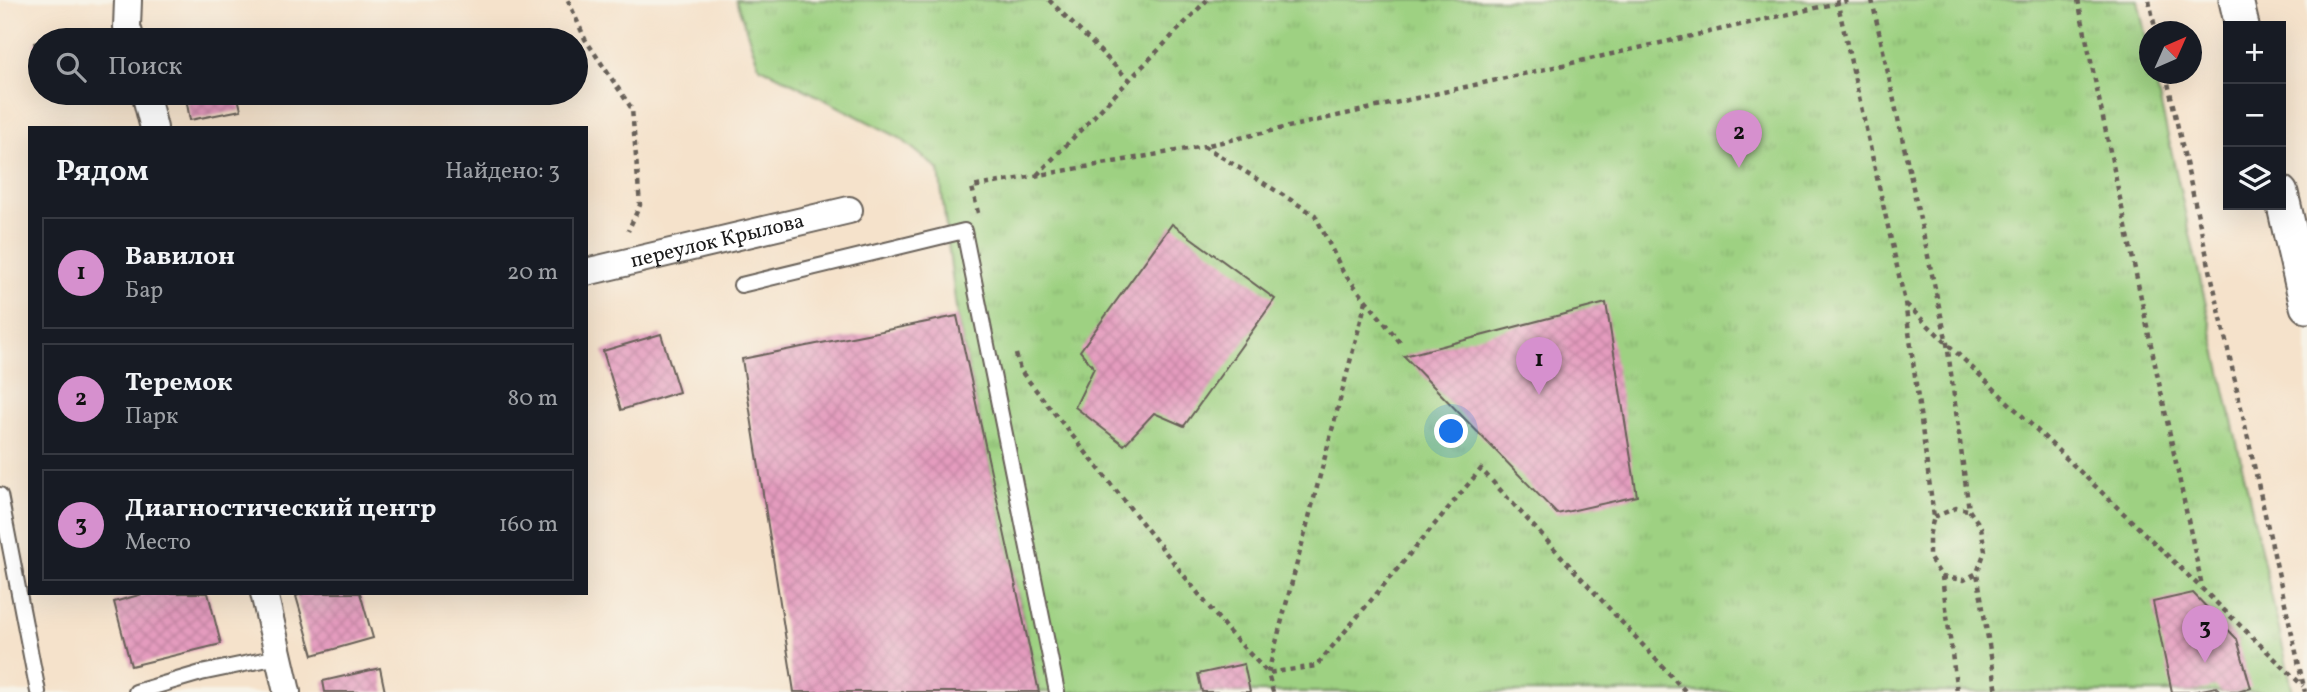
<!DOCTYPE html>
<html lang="ru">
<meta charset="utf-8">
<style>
:root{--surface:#171b24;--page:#20242c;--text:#f1f3f6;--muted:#9ea1a6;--line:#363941;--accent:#d690ce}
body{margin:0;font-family:Vollkorn,serif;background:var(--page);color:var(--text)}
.controls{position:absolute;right:21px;top:21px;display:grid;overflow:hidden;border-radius:0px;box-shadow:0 7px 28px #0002}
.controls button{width:63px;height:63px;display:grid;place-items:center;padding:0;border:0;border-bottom:2px solid var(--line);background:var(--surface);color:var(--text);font:35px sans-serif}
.compass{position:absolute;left:2139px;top:21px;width:63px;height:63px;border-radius:50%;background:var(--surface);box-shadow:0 7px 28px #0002;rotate:45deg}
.you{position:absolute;left:1452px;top:432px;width:24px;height:24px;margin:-18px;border:5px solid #fff;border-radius:50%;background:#1a73e8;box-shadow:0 0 0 10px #1a73e833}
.badge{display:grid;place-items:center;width:46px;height:46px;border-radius:50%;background:var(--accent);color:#111;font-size:23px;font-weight:700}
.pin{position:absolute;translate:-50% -58px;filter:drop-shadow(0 2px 4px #0008)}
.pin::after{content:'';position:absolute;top:37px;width:24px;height:21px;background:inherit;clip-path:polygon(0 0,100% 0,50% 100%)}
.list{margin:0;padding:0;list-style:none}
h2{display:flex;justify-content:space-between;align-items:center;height:91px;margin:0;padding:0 28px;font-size:30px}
h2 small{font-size:23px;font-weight:400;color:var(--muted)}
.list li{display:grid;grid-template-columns:46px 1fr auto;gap:21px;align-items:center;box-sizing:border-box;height:112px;margin:0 14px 14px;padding:0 14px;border:2px solid var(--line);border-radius:0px}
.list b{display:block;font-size:26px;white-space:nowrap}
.list p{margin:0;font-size:23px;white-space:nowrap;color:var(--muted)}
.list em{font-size:23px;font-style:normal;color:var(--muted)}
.icon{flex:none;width:38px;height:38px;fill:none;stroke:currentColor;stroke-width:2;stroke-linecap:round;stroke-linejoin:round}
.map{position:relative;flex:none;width:2307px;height:692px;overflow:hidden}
.search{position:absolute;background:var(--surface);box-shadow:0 7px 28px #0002;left:28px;top:28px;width:560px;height:77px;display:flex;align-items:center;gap:18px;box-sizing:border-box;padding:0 24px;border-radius:38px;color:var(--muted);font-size:26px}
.panel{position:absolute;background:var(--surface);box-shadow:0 7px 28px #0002;left:28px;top:126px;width:560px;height:469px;border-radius:0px}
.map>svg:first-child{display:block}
.grass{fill:url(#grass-tufts);stroke:#5d764f;stroke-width:2}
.building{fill:url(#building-cross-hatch)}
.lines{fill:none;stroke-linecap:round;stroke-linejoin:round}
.service-casing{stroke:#686159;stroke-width:18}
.minor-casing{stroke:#686159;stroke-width:30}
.tertiary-casing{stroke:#686159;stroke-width:37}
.path{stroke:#686159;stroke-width:4.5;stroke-dasharray:5 5;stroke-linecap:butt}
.service{stroke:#fff;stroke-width:14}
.minor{stroke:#fff;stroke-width:26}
.tertiary{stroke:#fff;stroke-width:33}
.labels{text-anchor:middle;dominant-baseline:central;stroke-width:6;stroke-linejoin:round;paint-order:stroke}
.street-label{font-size:21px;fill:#1c1c1c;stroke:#f7f3e8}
</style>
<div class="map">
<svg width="2307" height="692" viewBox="0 0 2307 692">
<defs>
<pattern id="grass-tufts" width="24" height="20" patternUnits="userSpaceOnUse" patternTransform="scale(1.75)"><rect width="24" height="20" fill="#9ed182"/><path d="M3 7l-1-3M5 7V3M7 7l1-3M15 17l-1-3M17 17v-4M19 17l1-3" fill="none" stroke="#88b370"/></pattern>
<pattern id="building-cross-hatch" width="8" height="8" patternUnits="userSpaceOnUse" patternTransform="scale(1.75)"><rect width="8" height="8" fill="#e49bbe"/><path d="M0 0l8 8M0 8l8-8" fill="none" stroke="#c385a3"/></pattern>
</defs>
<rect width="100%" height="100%" fill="#f7f3e8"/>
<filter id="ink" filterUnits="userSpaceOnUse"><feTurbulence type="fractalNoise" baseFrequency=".0143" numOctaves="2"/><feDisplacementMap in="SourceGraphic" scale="14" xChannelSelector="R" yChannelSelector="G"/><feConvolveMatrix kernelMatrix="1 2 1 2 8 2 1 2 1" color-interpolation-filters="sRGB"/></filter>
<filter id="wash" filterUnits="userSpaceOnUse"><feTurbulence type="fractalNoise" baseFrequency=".00686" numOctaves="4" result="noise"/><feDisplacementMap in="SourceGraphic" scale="28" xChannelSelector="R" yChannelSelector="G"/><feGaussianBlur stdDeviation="1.57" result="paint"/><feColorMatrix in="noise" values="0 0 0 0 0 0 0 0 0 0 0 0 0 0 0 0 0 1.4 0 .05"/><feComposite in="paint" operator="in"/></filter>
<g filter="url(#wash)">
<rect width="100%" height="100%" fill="#f5e2cb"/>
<path class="grass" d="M736,0H2138L2149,52L2150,74H2154L2293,692H1039L957,316L939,170L900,138L759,66Z"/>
<g id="blocks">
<path class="building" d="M77,31L80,40H46V39Z
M40,41V63H39L34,43Z
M185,93H237L241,110L190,120Z
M1172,224L1275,299L1184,426L1154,413L1124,445L1075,407L1094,368L1080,351Z
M1606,303L1637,496L1557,514L1404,356Z
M957,316L1039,692H794L742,359Z
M661,334L679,392L621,410L603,351Z
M146,593H208L221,644L131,666L114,602Z
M304,593H360L373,638L313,655L296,596Z
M2193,593L2237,639L2251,688L2238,692H2221L2216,687L2192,692H2172L2153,602Z
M1244,664L1250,692H1202L1198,674Z
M380,668L385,692H325L323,681Z"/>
</g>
</g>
<g filter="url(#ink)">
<use href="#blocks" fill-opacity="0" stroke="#686159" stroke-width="2"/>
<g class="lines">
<g class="service-casing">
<path id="service" d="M741,285L964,231L1057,692
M0,495L38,692
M136,692L201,673L278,657"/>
</g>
<g class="minor-casing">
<g id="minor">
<path d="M128,0L127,27L131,40"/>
<path d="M145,93L154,128"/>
<path id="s1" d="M586,272L849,210"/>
<path d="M264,593L287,692"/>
</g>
</g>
<g class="tertiary-casing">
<path id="tertiary" d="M2236,0L2242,26
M2281,193L2307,306"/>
</g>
<path class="path" d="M568,0L585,39L632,109L640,205L628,231
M1049,0L1129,80
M1837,0L1905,302L1934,517L1929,536V557L1942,577L1957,692
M1872,0L1947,343L1969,510L1981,527L1985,551L1977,573L1997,692
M2078,0L2202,586
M2149,0L2156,32
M2166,74L2305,692
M1037,175L1207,0
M978,213L972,187L1204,146
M1906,304L2303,686
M1400,342L1343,272L1315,215L1204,146L1851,0
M1016,354L1020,370L1229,632L1268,673L1316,666L1481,469L1686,692
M1934,517L1956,508L1969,510
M1942,577L1964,580L1977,573
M1273,692L1268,673L1366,301"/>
<use href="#service" class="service"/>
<use href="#minor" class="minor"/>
<use href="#tertiary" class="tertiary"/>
</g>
</g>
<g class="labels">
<g class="street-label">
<text stroke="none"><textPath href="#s1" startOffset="135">переулок Крылова</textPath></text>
</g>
</g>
</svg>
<div class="controls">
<button>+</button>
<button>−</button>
<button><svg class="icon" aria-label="layers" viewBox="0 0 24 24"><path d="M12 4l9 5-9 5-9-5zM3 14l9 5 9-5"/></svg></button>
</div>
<svg class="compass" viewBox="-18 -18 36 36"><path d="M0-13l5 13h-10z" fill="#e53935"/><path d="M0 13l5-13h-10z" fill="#9ea1a6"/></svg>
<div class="you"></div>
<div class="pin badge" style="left:1539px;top:395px">1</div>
<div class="pin badge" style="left:1739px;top:168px">2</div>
<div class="pin badge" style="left:2205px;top:663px">3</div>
<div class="search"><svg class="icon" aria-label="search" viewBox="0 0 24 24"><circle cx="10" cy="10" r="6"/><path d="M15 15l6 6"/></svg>Поиск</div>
<section class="panel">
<h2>Рядом<small>Найдено: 3</small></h2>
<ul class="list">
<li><span class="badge">1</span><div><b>Вавилон</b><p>Бар</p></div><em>20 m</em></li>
<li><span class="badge">2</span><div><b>Теремок</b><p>Парк</p></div><em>80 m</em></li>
<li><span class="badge">3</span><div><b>Диагностический центр</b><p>Место</p></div><em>160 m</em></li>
</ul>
</section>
</div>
